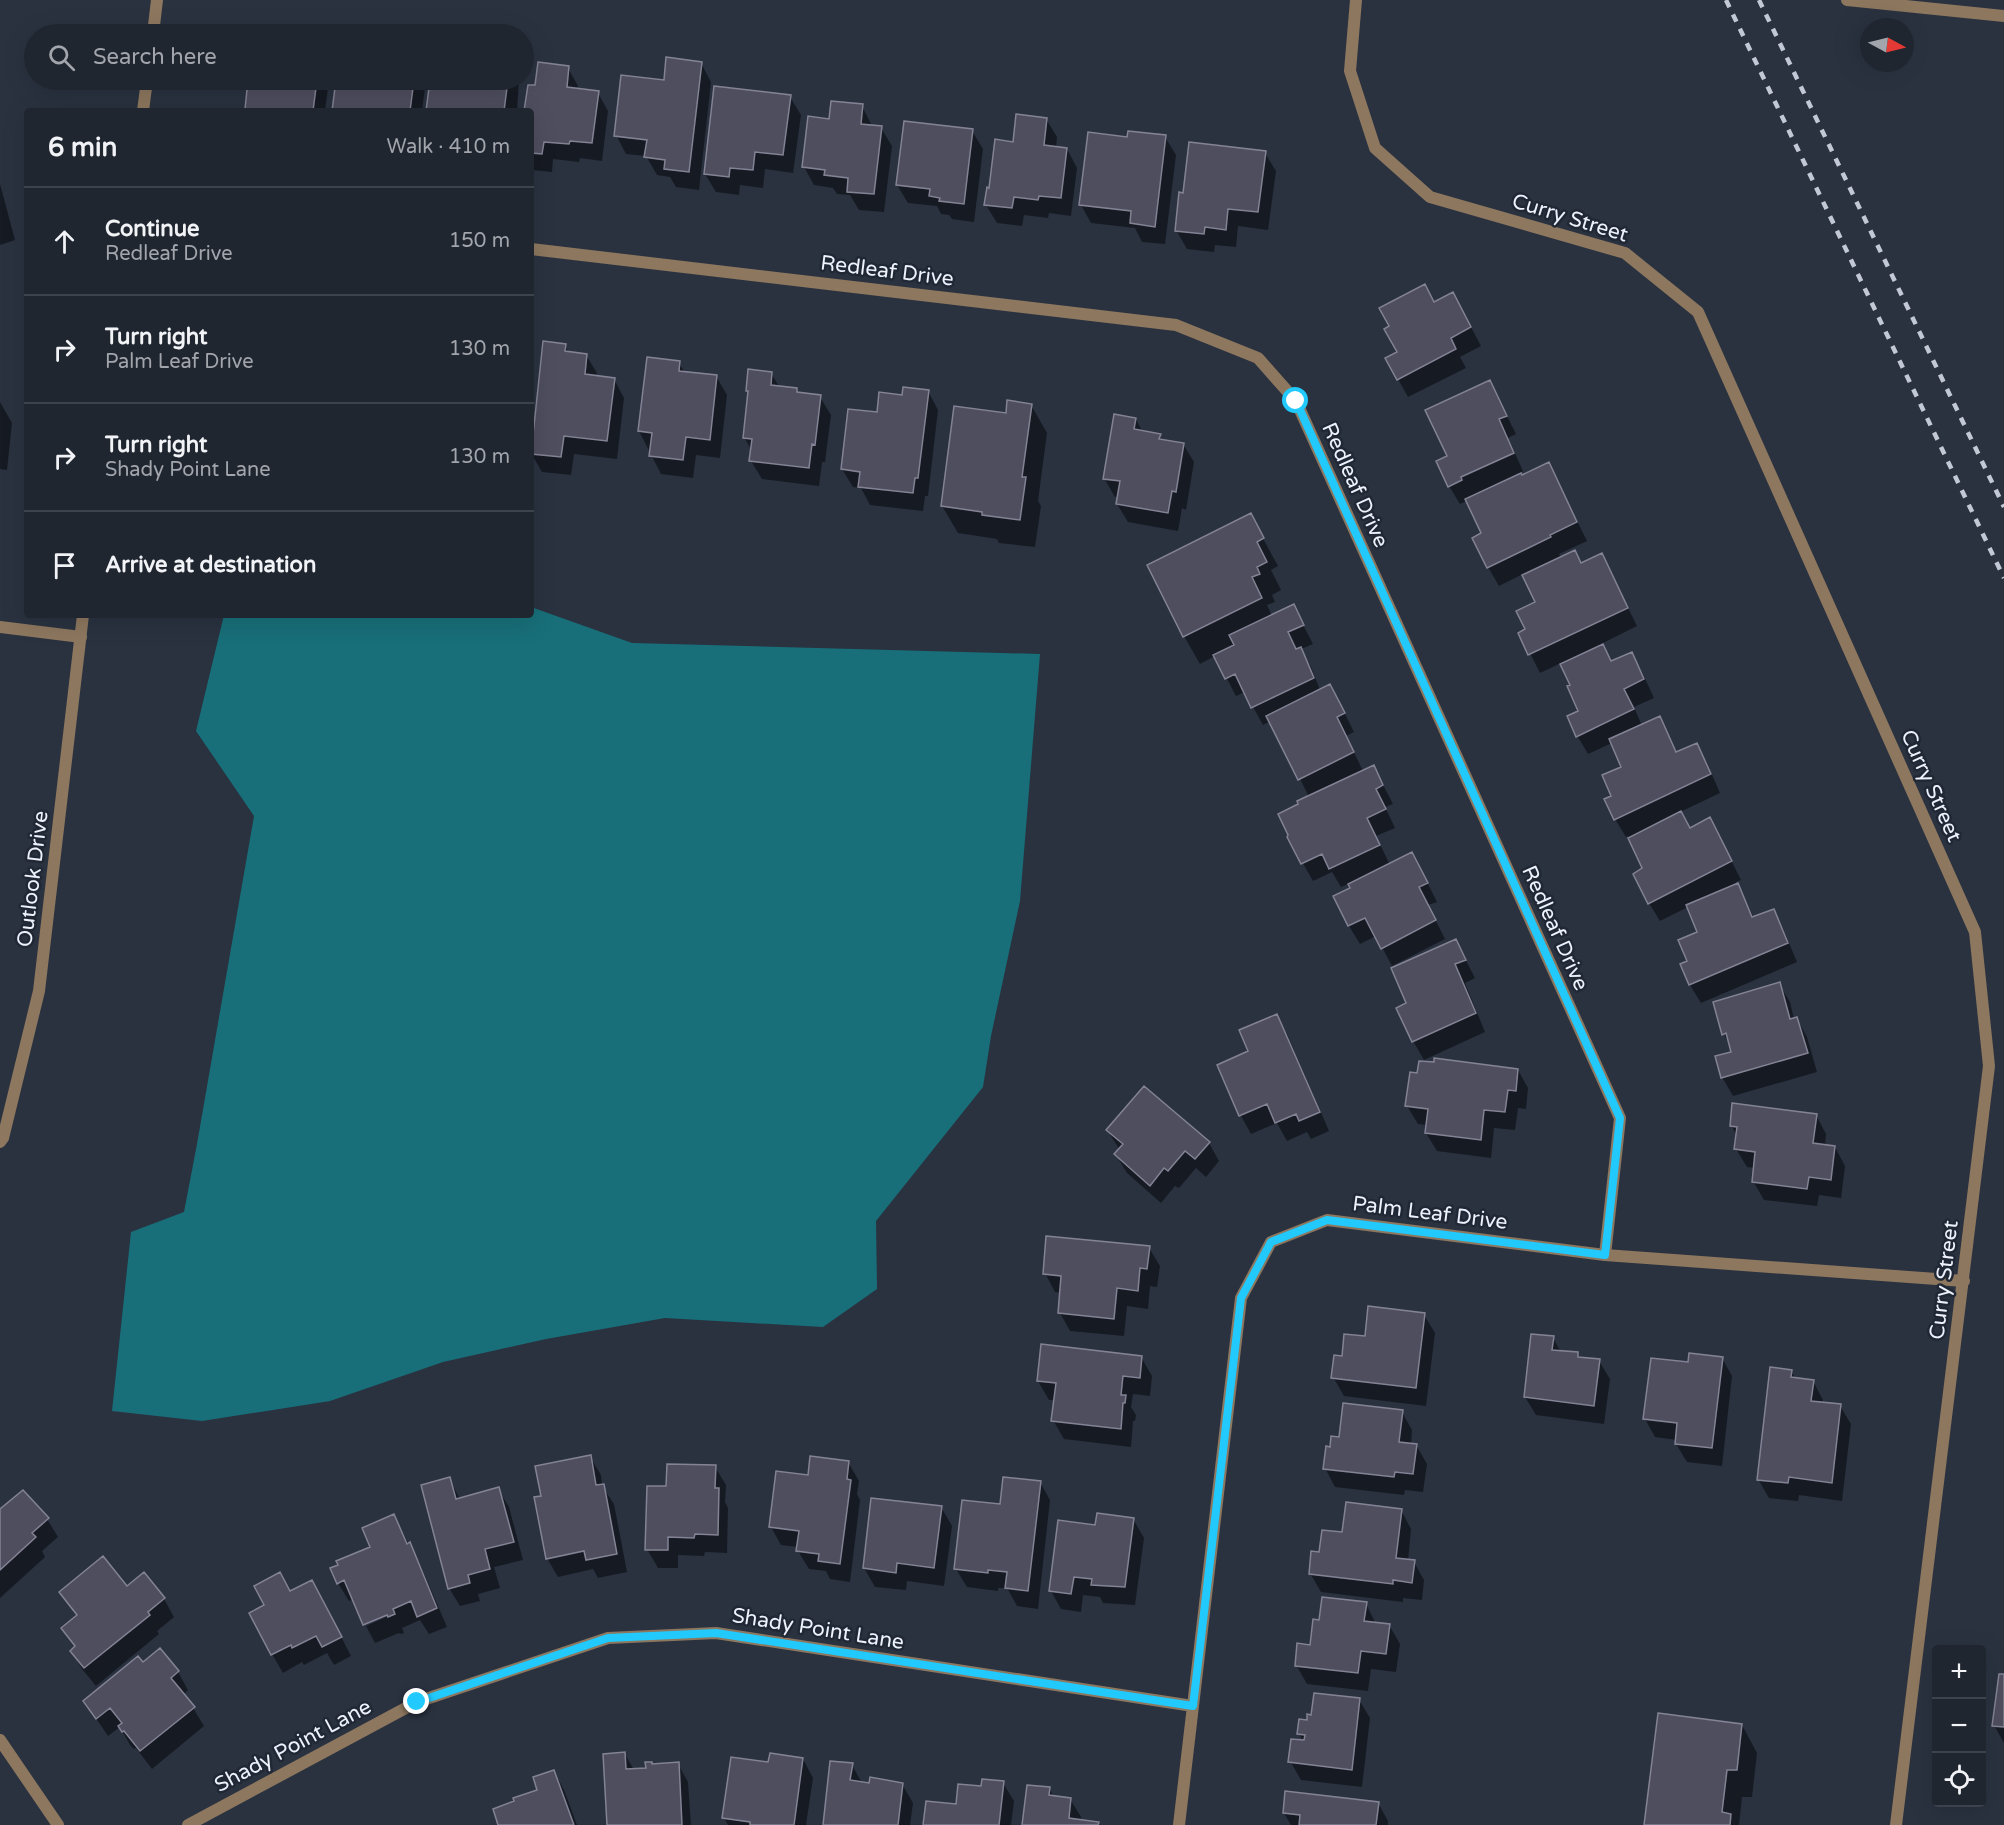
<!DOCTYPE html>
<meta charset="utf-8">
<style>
:root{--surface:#202630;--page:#282e38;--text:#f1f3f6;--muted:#a2a5ab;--line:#3d434c}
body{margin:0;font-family:"Varela Round",sans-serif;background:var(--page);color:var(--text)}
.controls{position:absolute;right:18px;bottom:18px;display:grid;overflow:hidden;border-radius:6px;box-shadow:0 6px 24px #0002}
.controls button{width:54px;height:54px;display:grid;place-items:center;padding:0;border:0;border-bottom:2px solid var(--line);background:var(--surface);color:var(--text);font:30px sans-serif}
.compass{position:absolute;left:1860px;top:18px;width:54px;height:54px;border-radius:50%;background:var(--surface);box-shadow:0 6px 24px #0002;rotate:97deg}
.stop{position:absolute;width:18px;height:18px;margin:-14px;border:4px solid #21c9fd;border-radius:50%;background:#fff}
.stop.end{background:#21c9fd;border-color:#fff;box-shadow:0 2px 6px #0008}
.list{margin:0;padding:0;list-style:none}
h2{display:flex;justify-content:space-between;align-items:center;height:78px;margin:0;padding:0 24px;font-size:26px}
h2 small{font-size:20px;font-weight:400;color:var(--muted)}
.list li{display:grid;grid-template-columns:39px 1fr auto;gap:18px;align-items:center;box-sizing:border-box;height:108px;padding:0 24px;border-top:2px solid var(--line)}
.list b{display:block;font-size:22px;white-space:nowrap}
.list p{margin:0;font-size:20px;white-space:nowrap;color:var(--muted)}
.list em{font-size:20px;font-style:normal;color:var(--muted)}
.icon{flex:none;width:33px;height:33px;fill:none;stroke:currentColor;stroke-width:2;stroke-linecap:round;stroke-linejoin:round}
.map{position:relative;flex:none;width:2004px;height:1825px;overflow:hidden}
.search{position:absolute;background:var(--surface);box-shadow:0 6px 24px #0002;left:24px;top:24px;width:510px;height:66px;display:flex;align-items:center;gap:15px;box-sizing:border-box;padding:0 21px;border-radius:33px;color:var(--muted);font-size:22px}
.panel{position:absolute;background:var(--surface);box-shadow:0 6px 24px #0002;left:24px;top:108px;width:510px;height:510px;border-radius:6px}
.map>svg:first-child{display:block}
.water{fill:#186f79}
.shadow{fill:#0007}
.building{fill:#4f4e5f;stroke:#838395;stroke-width:1.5}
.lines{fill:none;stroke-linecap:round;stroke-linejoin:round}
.minor{stroke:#8d775f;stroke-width:12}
.tertiary{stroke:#8d775f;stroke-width:12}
.rail{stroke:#c3c9d4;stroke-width:4.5;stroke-dasharray:8 8;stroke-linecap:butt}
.route{stroke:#21c9fd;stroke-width:8}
.labels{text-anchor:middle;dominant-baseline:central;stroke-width:5;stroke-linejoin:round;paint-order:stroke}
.street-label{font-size:21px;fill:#edf2fc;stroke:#202835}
</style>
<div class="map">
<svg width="2004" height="1825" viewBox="0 0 2004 1825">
<rect width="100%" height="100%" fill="#2a3240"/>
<path class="water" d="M531,607L632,643L1040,654L1020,901L991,1036L983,1087L876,1221L877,1289L823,1327L665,1318L546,1339L443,1362L330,1401L202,1421L112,1411L131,1232L184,1212L197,1144L254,816L196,731L224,615H531Z"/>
<path class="shadow" d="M701,63L711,82L699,190L676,187L670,177L657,175L646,156L626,154L616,135L665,81Z
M568,68L578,86V90L598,93L608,111L602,161L580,158L579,162L553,159L552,172L532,170L531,111H526L537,87Z
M250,80H329L325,111H248Z
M337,80H426L422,111H333Z
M431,80H519L517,111H428Z
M790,97L801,115L793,173L765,169L763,188L740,185L739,195L716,192L705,174Z
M862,106L872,126L881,128L892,146L884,212L859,210L850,195L837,194L833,188L814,185L804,167L830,121Z
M1046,119L1057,137L1056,148L1067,149L1077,168L1071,216L1049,213L1048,218L1024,215L1022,226L997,223L986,205L990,189L1014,143Z
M972,131L983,149L974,222L952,219L949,215L941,214L937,206L908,203L897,185Z
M1165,137L1176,155L1165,244L1142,242L1135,228L1091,223L1081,205L1128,139Z
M1265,153L1276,171L1268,230L1238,226L1236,247L1215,245L1214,252L1187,249L1176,230L1184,194Z
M0,184L15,240L0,245Z
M1435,303L1463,312L1481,346L1460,357L1466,368L1408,397L1387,359L1399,352Z
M545,342L565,345L569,353L586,355L597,373L596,377L614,379L624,398L617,459L574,454L571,475L542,472L531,453Z
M679,363L685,373L716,376L727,395L720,458L696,455L693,478L661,474L639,431Z
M771,373L780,388L796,390L798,394L820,397L831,415L825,462H822L819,486L762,479L751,461L752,451L744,437L749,395L747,390Z
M1490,382L1516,434L1508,438L1523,471L1520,473L1522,477L1549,464L1587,541L1559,554L1561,558L1581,564L1602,555L1637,626L1601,644L1612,663L1631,654L1642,672L1654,698L1634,707L1642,726L1659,718L1677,753L1697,745L1707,763L1720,793L1680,812L1690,829L1720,838L1741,880L1736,882L1754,918L1773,910L1783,929L1797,962L1701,1003L1690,985L1682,965L1689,962L1699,933L1688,907L1660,921L1649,903L1644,869L1628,836L1626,837L1615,819L1613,796L1623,767L1612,743L1588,754L1578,737L1595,729L1580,711L1572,686L1561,663L1540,673L1520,633L1527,630L1537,603L1523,574L1499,586L1488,567L1483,534L1467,501L1460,504L1449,486V457Z
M928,391L938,410L928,496H925L923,511L870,505L861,488L853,487L842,469L878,414L903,396Z
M0,402L12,423L7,470L0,469Z
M1031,405L1047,433L1038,501L1041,506L1035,547L999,543L997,539L958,533L942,506L1007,415Z
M1136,419L1143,433L1160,436L1163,441L1183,444L1194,462L1186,510L1182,508L1178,531L1128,522L1117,504L1118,497H1115L1104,478Z
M1250,515L1278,566L1271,570L1281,590L1272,595L1275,602L1267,605L1272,616L1293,606L1313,644L1301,649L1311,667L1320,690L1340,704L1354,732L1346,736L1363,771L1373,766L1393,804L1385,807L1395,828L1376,836L1390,865L1422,872L1437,902L1428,905L1445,939L1392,966L1376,936L1360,944L1349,926L1335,897L1352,889L1350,883L1341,887L1332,872L1313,881L1288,837L1300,805L1309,797L1271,721L1263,725L1245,692L1236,696L1215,656L1200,664L1184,636Z
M1456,941L1475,978L1465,983L1485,1032L1424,1060L1413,1041L1408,1003Z
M1779,984L1790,1002L1794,1019H1797L1807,1037L1817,1072L1733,1096L1722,1077L1733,1053L1724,1034Z
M1276,1016L1287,1034L1329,1131L1311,1139L1307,1132L1287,1141L1277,1123L1251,1134L1241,1116L1219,1065L1250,1052Z
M1518,1070L1528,1088L1526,1109L1518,1108L1515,1130L1494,1128L1491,1158L1437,1151L1426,1133L1427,1125L1418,1124L1407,1106Z
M1816,1115L1826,1134L1825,1146L1835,1147L1845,1166L1841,1198L1819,1195L1817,1206L1764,1200L1753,1181L1755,1168L1747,1167L1736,1149L1737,1136L1731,1125Z
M1107,1130L1209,1143L1219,1161L1206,1177L1196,1168L1179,1188L1175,1186L1161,1203L1127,1173L1116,1155L1120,1150Z
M1149,1248L1160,1266L1157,1287L1150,1286L1148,1309L1127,1306L1124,1336L1070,1331L1060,1313L1062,1293L1055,1292L1045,1273Z
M1424,1315L1435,1333L1426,1406L1344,1396L1333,1377L1343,1358L1366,1338Z
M1553,1338L1561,1352L1577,1354L1580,1358L1599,1361L1610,1379L1604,1424L1536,1415L1525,1397Z
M1141,1357L1152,1376L1150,1396L1133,1394L1131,1407L1136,1415L1135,1421H1133L1131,1447L1064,1439L1053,1420L1055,1400H1049L1038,1381Z
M1722,1358L1732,1376L1722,1466L1687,1462L1676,1444L1677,1440L1655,1437L1645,1419L1689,1364Z
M1791,1371L1796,1379L1813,1381L1823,1400V1403L1840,1406L1851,1424L1842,1501L1799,1495L1798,1501L1769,1498L1758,1479Z
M1402,1412L1412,1430L1411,1445H1416L1427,1464L1423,1492L1405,1490L1404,1495L1335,1487L1325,1468L1340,1439Z
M590,1457L601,1475L602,1486L614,1504L627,1572L598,1578L593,1569L558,1577L547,1558L543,1497Z
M848,1462L859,1481L857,1494L860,1500L850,1582L830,1579L826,1571L809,1569L798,1551V1547L781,1545L771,1527L809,1476Z
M715,1467L726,1485L725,1502L728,1508L727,1553L705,1552L704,1556L678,1555V1568H658L647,1549Z
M449,1478L460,1499L498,1489L509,1507L523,1560L494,1567L500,1588L478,1594L480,1601L460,1606L449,1588Z
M1040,1482L1050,1500L1038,1609L1017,1606L1007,1588H998V1591L967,1587L956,1569L1001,1506Z
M941,1507L952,1526L944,1586L907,1581L906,1590L875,1587L864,1568Z
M1401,1510L1411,1529L1408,1561L1414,1562L1424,1580L1422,1600L1403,1598V1602L1321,1592L1310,1573L1320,1554Z
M0,1512L47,1519L58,1537L42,1551L45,1557L0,1598Z
M393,1516L419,1562L447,1627L429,1634L420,1620L402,1628L404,1633L400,1634L399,1633L375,1643L366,1626L395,1613L394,1611L364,1623L354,1599L349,1601L338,1583L372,1547Z
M1133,1519L1144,1538L1135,1605L1103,1603L1100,1597L1083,1595L1081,1612L1061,1609L1051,1591L1096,1526Z
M126,1588L164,1599L174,1617L157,1631L159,1634L96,1686L82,1669L72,1651L75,1648L63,1629L77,1617L61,1592Z
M291,1593L322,1600L351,1656L334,1665L327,1653L304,1665L302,1662L283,1673L272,1654Z
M1366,1604L1376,1624L1389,1625L1400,1644L1396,1672L1371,1669L1368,1691L1307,1684L1296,1665L1312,1647L1320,1621Z
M143,1664L178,1672L188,1690L183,1695L193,1708L204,1726L152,1769L136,1748L134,1749L130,1745L120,1727L108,1736L85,1702Z
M2004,1676V1743L1994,1725Z
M1359,1700L1370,1718L1362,1787L1301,1780L1290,1761L1304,1742L1299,1734L1308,1722Z
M1742,1725L1757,1753L1752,1797H1742L1739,1825H1646Z
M625,1754L634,1770L647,1769L653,1765L678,1764L688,1782L691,1825H608Z
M803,1759L813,1778L806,1825H728L724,1818L770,1764Z
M852,1765L862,1783L902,1784L913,1803L910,1825H824Z
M554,1771L564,1790L577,1825H500L539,1791Z
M1003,1783L1014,1801L1011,1825H924L982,1788Z
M1049,1788L1054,1797L1070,1799L1081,1817V1821L1098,1823L1099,1825H1024Z
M1378,1803L1388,1821V1825H1291L1284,1813Z"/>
<path class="building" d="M281,28L322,34H281Z
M666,57L702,62L689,172L664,169L665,160L644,157L647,140L614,136L621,75L664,80Z
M538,62L569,66L567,87L599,91L592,143L570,141L569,144L544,142L542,154L531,153V111H524L528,85H535Z
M248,80H317L313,111L245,109Z
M336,80H414L410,111H332Z
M430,80H508L504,111H426Z
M714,86L791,95L783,155L755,152L753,170L730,168L729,177L704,174Z
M831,101L863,104L861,124L882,126L874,194L847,192L848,178L824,175L825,170L802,167L808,116L829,119Z
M1016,114L1047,118L1044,145L1067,148L1061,198L1039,196L1038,200L1014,197L1012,208L984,205L987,187L989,188L995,139L1013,142Z
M904,121L973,129L964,204L939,201L940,198L929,196L930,189L896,185Z
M1128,131L1166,135L1155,227L1130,223L1131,211L1079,205L1088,132L1127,137Z
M1189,142L1266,151L1258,212L1228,209L1226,230L1205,227L1204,234L1175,231L1179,192L1183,193Z
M1425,284L1434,302L1453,292L1471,327L1451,338L1456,349L1397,380L1385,358L1397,352L1384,329L1389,326L1379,308Z
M543,341L566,344L565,351L587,354L585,374L615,378L607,441L564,436L561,457L531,454Z
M647,357L680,361L679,371L717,375L710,440L686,437L683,460L649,456L652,433L638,431Z
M748,369L772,372L771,385L797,388V392L821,395L815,445L812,444L809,468L749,461L752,439L743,438L748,391H746Z
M1490,380L1507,416L1499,419L1514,453L1461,477L1462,480L1448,487L1436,461L1447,456L1425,410Z
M903,387L929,390L918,478H915L913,493L858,487L860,472L841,469L848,409L877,412L879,392L902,395Z
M1007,400L1032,404L1022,477H1026L1020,520L982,515V512L941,506L954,406L1006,413Z
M1114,414L1136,418L1134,429L1161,434L1159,439L1184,443L1176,492L1172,491L1168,513L1116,504L1120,481L1103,479Z
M1549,462L1577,522L1550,535L1551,537L1487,568L1472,538L1481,533L1465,499L1521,473L1522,475Z
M1251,513L1264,538L1257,542L1267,562L1257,567L1260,574L1252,577L1262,598L1183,637L1147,565Z
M1575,550L1581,563L1602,553L1628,608L1528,655L1518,633L1525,629L1516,611L1535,602L1522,575Z
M1294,604L1304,625L1288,632L1296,649L1301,647L1314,678L1251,708L1235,674L1225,679L1213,655L1234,645L1229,635Z
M1603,644L1611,661L1632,652L1644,679L1624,689L1634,709L1576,737L1567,716L1578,711L1567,686L1570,685L1560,664Z
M1330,684L1345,713L1337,717L1354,752L1298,780L1266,716Z
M1660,716L1676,752L1697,743L1711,774L1614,820L1604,799L1611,796L1602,775L1621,767L1609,739Z
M1374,765L1383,785L1376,789L1386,809L1367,818L1380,845L1329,869L1322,854L1301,864L1287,837L1288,835L1278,814L1298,804L1297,801Z
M1681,811L1690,828L1710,817L1732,861L1648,904L1633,874L1642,868L1628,838Z
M1412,852L1428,883L1419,887L1436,920L1381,949L1365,918L1348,926L1333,896L1350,888L1348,884Z
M1738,883L1752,917L1774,909L1788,943L1689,985L1680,964L1687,961L1678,940L1697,932L1686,905Z
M1456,939L1466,960L1455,964L1476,1013L1412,1042L1396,1008L1406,1003L1391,968Z
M1780,982L1790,1019L1797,1017L1808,1053L1721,1078L1715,1056L1731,1052L1726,1033L1722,1035L1713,1002Z
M1277,1014L1320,1112L1299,1121L1296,1114L1275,1123L1267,1104L1239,1116L1217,1065L1248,1051L1239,1030Z
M1434,1058L1518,1069L1516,1091L1508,1090L1505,1112L1484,1110L1481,1140L1425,1133L1428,1109L1405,1106L1410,1072L1417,1073L1419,1061L1434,1062Z
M1144,1086L1210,1142L1195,1159L1185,1151L1168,1171L1164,1168L1150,1186L1114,1154L1123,1144L1106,1130Z
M1732,1103L1817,1114L1813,1143L1835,1146L1831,1180L1809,1177L1807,1189L1752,1182L1755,1152L1734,1149L1737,1127L1730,1126Z
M1046,1236L1150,1246L1147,1269L1140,1268L1138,1291L1117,1288L1114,1319L1058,1313L1061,1276L1043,1274Z
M1368,1306L1425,1313L1416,1388L1331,1378L1334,1355L1342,1356L1344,1334L1365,1336Z
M1531,1334L1554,1336L1552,1350L1578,1352V1357L1600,1359L1594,1406L1524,1397Z
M1041,1344L1142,1356L1140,1378L1123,1376L1121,1395H1126L1125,1403H1123L1121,1429L1051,1421L1056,1383L1037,1381Z
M1689,1353L1723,1357L1712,1448L1675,1444L1677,1423L1643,1419L1651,1358L1688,1362Z
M1770,1367L1792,1370L1791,1377L1814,1380L1811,1401L1841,1404L1832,1483L1789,1477L1788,1483L1757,1480Z
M1343,1403L1403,1410L1399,1442L1417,1444L1413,1474L1395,1472L1394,1477L1323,1469L1326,1446L1330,1447L1331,1436L1339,1437Z
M591,1455L596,1485L604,1484L617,1554L586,1560L584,1551L546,1559L534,1497L541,1496L535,1466Z
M810,1456L849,1461L847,1479L851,1480L840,1564L818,1561L819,1554L796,1551L799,1531L769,1527L776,1471L808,1475Z
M667,1464L716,1465L715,1488H719L718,1535L695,1534L694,1538L668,1537V1550H645L647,1486H666Z
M450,1477L456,1499L499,1487L514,1542L485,1549L490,1569L468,1575L470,1583L448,1589L421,1485Z
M1003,1477L1041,1481L1028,1591L1005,1588L1007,1572L988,1570V1573L954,1569L962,1500L1000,1504Z
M23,1490L49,1518L32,1533L36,1537L0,1570V1509Z
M871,1498L942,1506L934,1568L897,1563L896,1573L863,1568Z
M1346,1502L1402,1509L1396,1558L1415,1560L1412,1583L1393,1580V1584L1309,1574L1311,1551L1319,1552L1322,1530L1342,1532Z
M1097,1513L1134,1518L1125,1587L1091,1585L1092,1579L1074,1577L1071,1594L1049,1591L1058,1520L1095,1525Z
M394,1514L407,1544L410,1542L437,1608L417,1617L411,1601L393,1609L395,1614L388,1617L387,1615L363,1625L344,1580L337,1584L330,1568L338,1565L336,1561L370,1547L362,1528Z
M103,1556L127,1586L144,1572L165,1598L148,1612L150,1615L84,1668L70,1651L75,1646L61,1628L77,1615L59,1592Z
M280,1572L290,1591L312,1580L342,1637L322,1647L316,1636L292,1648L291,1645L271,1655L249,1613L264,1605L254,1586Z
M1322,1597L1367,1602L1364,1621L1390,1624L1386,1654L1361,1651L1358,1673L1295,1666L1297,1643L1310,1645L1313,1619L1319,1620Z
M160,1648L179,1671L171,1678L195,1707L140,1751L124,1731L122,1732L118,1726L122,1723L110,1708L96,1719L83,1701L138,1656L143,1662Z
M1999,1674H2004V1727L1992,1726Z
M1314,1693L1360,1698L1352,1770L1288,1762L1291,1739L1304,1740L1305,1735L1297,1734L1299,1719L1307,1720V1714L1311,1715Z
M1658,1713L1742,1724L1737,1770H1727L1722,1812L1731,1814L1730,1825H1644Z
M625,1752L626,1769L646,1768L645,1762H652V1764L679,1762L682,1825H607L603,1754Z
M770,1753L803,1758L794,1825H750V1822L722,1818L731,1757L768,1762Z
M830,1761L853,1763L850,1780L869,1783L870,1777L903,1783L898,1825H823Z
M554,1770L574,1825H498L493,1809L514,1801L513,1798L537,1790L533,1777Z
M982,1779L1004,1781L999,1825H923L926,1801L956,1804L958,1784L981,1786Z
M1027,1785L1050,1787L1049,1795L1071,1798L1069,1818L1099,1822L1098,1825H1022Z
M1285,1791L1379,1802L1376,1825H1299L1300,1815L1283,1813Z"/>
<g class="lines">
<path class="minor" d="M1356,0L1350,71L1375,148L1430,197L1625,253L1698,312L1975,932L1989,1066L1896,1825
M531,249L1176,325L1258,358L1296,401L1620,1118L1605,1255
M0,627L81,637
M0,1740L58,1825
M188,1825L417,1702L608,1638L716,1633L1193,1706
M1179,1825L1241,1298L1271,1242L1327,1220L1605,1255L1964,1281"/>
<path class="tertiary" d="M1847,0L2004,16
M153,34L157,0
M143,111L147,80
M0,1142L3,1138L39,991L83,615"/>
<path class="rail" d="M1726,0L2004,578
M1759,0L2004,507"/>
</g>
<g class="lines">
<path class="route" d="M417,1702L608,1638L716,1633L1193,1706L1241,1298L1271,1242L1327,1220L1605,1255L1620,1118L1296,401"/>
</g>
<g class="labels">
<g class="street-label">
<text transform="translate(1570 218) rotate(17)">Curry Street</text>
<text transform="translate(887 271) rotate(7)">Redleaf Drive</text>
<text transform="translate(1355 485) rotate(66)">Redleaf Drive</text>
<text transform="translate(1931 786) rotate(66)">Curry Street</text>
<text transform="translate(33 879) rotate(-83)">Outlook Drive</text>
<text transform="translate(1555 928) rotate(66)">Redleaf Drive</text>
<text transform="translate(1430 1213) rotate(7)">Palm Leaf Drive</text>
<text transform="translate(1944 1280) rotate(-83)">Curry Street</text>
<text transform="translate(818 1629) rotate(9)">Shady Point Lane</text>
<text transform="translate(293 1746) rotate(-28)">Shady Point Lane</text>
</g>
</g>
</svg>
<div class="controls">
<button>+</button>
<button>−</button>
<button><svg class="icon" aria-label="locate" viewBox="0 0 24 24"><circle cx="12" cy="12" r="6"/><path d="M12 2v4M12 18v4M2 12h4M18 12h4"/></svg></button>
</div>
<svg class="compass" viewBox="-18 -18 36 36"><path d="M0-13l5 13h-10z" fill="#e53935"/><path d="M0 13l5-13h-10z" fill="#a2a5ab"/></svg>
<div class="stop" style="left:1296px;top:401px"></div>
<div class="stop end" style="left:417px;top:1702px"></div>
<div class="search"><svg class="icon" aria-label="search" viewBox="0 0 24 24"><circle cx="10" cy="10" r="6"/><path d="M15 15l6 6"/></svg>Search here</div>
<section class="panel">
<h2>6 min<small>Walk · 410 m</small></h2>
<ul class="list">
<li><svg class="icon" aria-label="ahead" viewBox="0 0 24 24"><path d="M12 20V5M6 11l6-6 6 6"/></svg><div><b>Continue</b><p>Redleaf Drive</p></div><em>150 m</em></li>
<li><svg class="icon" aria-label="right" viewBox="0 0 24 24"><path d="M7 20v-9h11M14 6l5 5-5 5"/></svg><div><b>Turn right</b><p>Palm Leaf Drive</p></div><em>130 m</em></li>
<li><svg class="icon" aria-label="right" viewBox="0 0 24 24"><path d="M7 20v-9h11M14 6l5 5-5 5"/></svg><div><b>Turn right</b><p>Shady Point Lane</p></div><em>130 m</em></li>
<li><svg class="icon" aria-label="arrive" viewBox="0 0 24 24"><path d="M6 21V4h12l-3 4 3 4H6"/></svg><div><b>Arrive at destination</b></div></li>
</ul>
</section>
</div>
